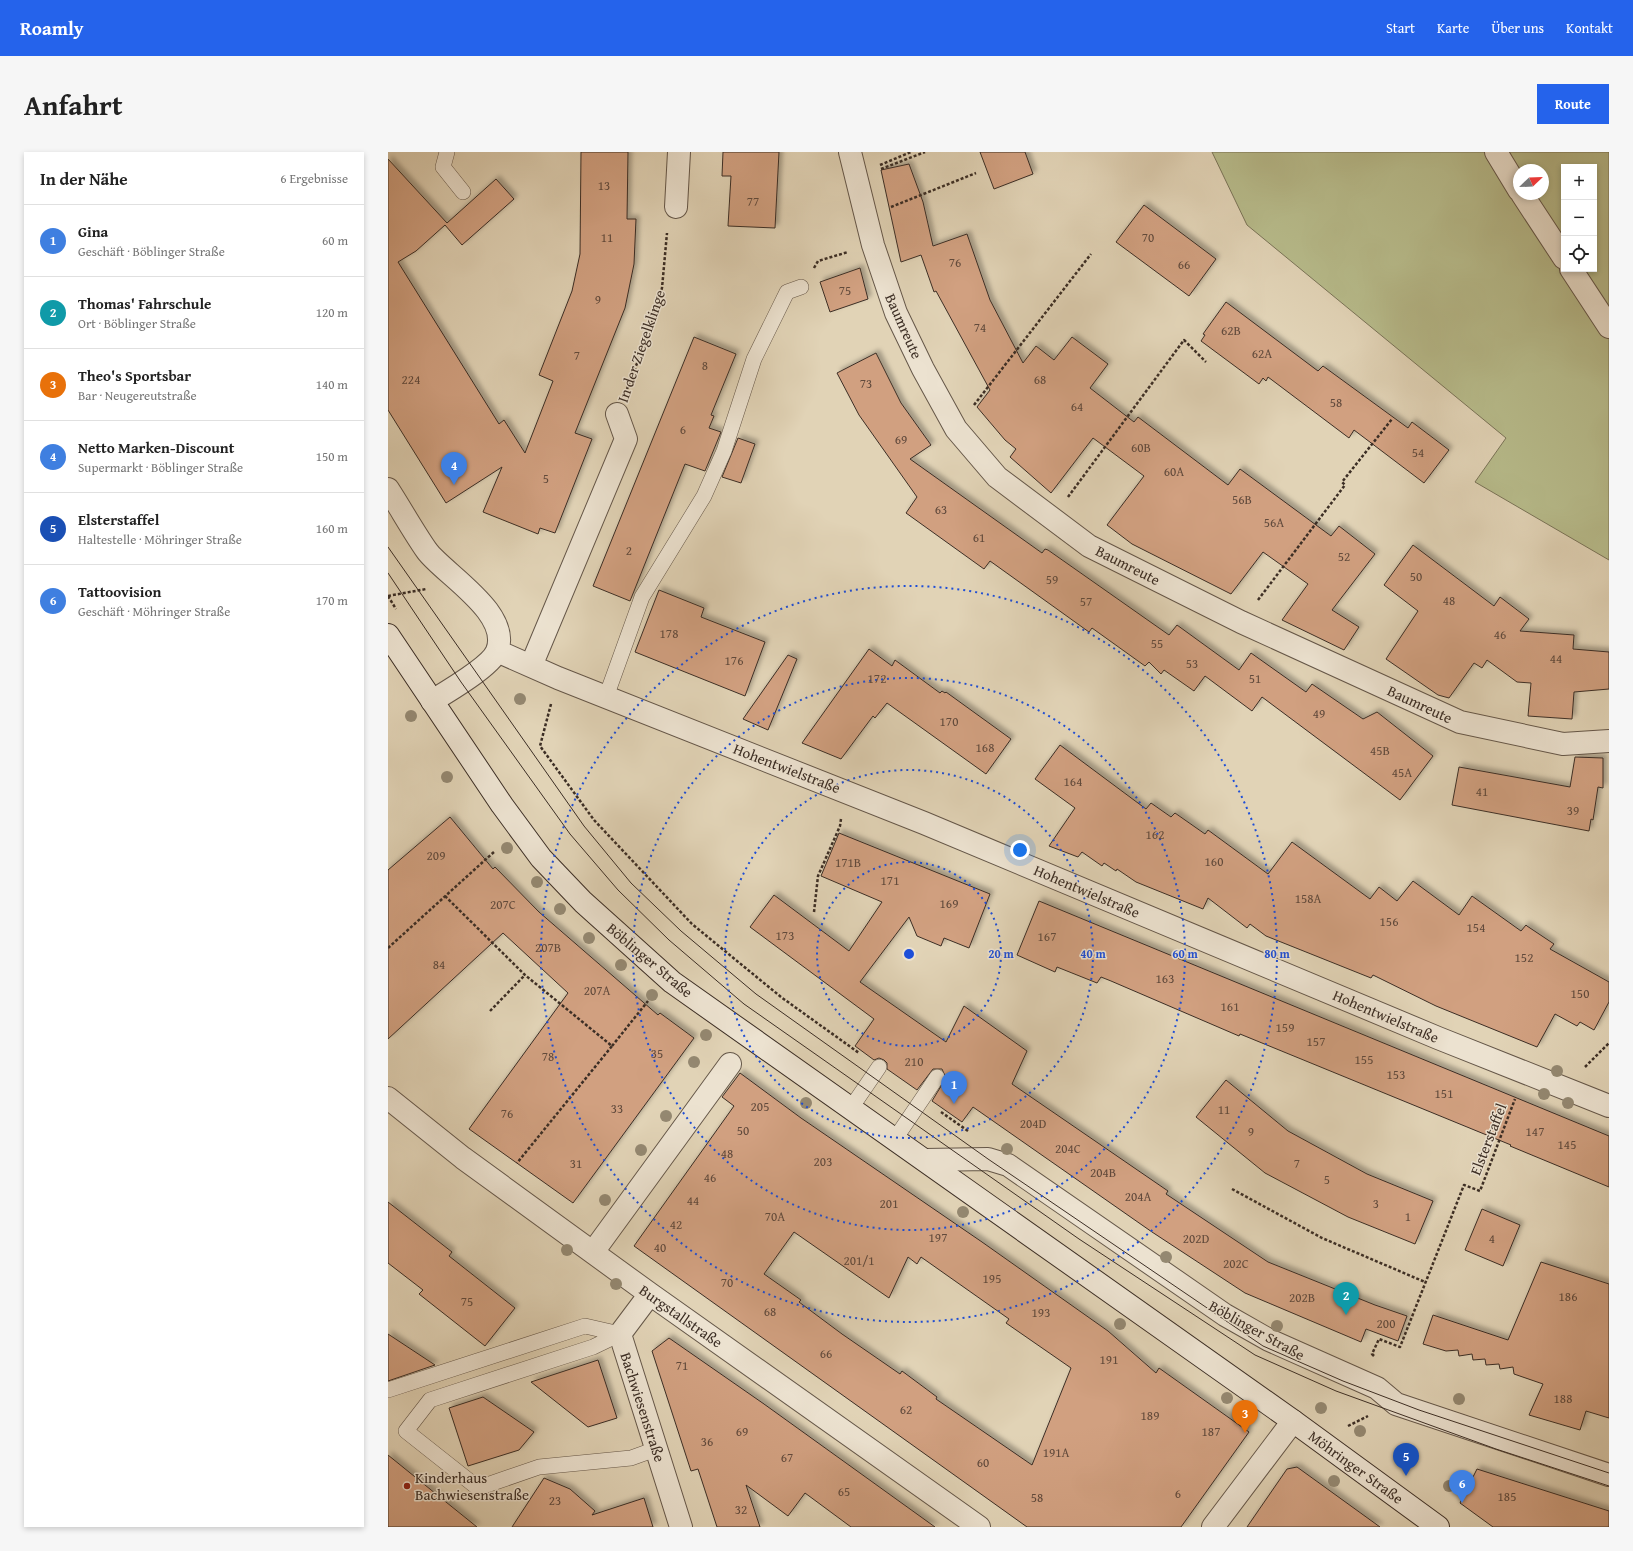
<!DOCTYPE html>
<html lang="de">
<meta charset="utf-8">
<style>
:root{--surface:#fff;--page:#f6f6f6;--text:#222;--muted:#767676;--line:#e0e0e0;--accent:#2563eb}
body{margin:0;font-family:"Gentium Book Plus",serif;background:var(--page);color:var(--text)}
.controls{position:absolute;right:12px;top:12px;display:grid;overflow:hidden;border-radius:0px;box-shadow:0 2px 6px #0003}
.controls button{width:36px;height:36px;display:grid;place-items:center;padding:0;border:0;border-bottom:1px solid var(--line);background:var(--surface);color:var(--text);font:20px sans-serif}
.compass{position:absolute;left:1125px;top:12px;width:36px;height:36px;border-radius:50%;background:var(--surface);box-shadow:0 2px 6px #0003;rotate:67deg}
.you{position:absolute;left:632px;top:698px;width:14px;height:14px;margin:-10px;border:3px solid #fff;border-radius:50%;background:#1a73e8;box-shadow:0 0 0 6px #1a73e833}
.badge{display:grid;place-items:center;width:26px;height:26px;border-radius:50%;background:var(--accent);color:#fff;font-size:13px;font-weight:700}
.pin{position:absolute;translate:-50% -33px;filter:drop-shadow(0 1px 2px #0008)}
.pin::after{content:'';position:absolute;top:21px;width:14px;height:12px;background:inherit;clip-path:polygon(0 0,100% 0,50% 100%)}
.list{margin:0;padding:0;list-style:none}
h2{display:flex;justify-content:space-between;align-items:center;height:52px;margin:0;padding:0 16px;font-size:17px}
h2 small{font-size:13px;font-weight:400;color:var(--muted)}
.list li{display:grid;grid-template-columns:26px 1fr auto;gap:12px;align-items:center;box-sizing:border-box;height:72px;padding:0 16px;border-top:1px solid var(--line)}
.list b{display:block;font-size:15px;white-space:nowrap}
.list p{margin:0;font-size:13px;white-space:nowrap;color:var(--muted)}
.list em{font-size:13px;font-style:normal;color:var(--muted)}
.icon{flex:none;width:22px;height:22px;fill:none;stroke:currentColor;stroke-width:2;stroke-linecap:round;stroke-linejoin:round}
.map{position:relative;flex:none;width:1221px;height:1375px;overflow:hidden;border-radius:0px}
header{display:flex;align-items:center;gap:24px;box-sizing:border-box;height:56px;padding:0 20px;background:var(--accent);color:#fff}
header strong{font-size:19px}
nav{display:flex;gap:22px;margin-inline-start:auto;font-size:14px}
.intro{display:flex;align-items:center;justify-content:space-between;box-sizing:border-box;height:96px;padding:0 24px}
h1{margin:0;font-size:28px}
.button{padding:10px 18px;border-radius:0px;background:var(--accent);color:#fff;font-size:14px;font-weight:700}
main{display:flex;gap:24px;padding:0 24px}
aside{flex:1;background:var(--surface);border-radius:0px;box-shadow:0 2px 6px #0003}
.map>svg:first-child{display:block}
.green{fill:#b7bb8b;stroke:#7a7458;fill-rule:evenodd}
.building{fill:#d1a080;stroke:#3c2e25;fill-rule:evenodd;filter:url(#shadow)}
.lines{fill:none;stroke-linecap:round;stroke-linejoin:round}
.lane-casing{stroke:#655749;stroke-width:16}
.street-casing{stroke:#655749;stroke-width:24}
.secondary-casing{stroke:#3c2e25;stroke-width:24}
.path{stroke:#3c2e25;stroke-width:2.5;stroke-dasharray:3 2;stroke-linecap:butt}
.lane{stroke:#ece2d0;stroke-width:15}
.street{stroke:#ece2d0;stroke-width:22}
.secondary{stroke:#ece2d0;stroke-width:22}
.tram{stroke:#3c2e25;stroke-width:1}
.tree{fill:#948871}
.ring{fill:none;stroke:#1d4ed8;stroke-width:2;stroke-dasharray:2 4}
.poi-dot{fill:#8f2418;stroke:#ece2d0;stroke-width:1.5}
.labels{text-anchor:middle;dominant-baseline:central;stroke-width:3;stroke-linejoin:round;paint-order:stroke}
.number-label{font-size:13px;fill:#614a3c}
.street-label{font-size:15px;fill:#3c2e25;stroke:#ece2d0}
.poi-label{font-size:15px;fill:#3c2e25;stroke:#ece2d0;text-anchor:start}
.centre{fill:#1d4ed8;stroke:#ece2d0;stroke-width:2}
.ring-label{font-size:12px;text-anchor:middle;font-weight:bold;fill:#1d4ed8;stroke:#ece2d0;stroke-width:3;stroke-linejoin:round;paint-order:stroke}
</style>
<header>
<strong>Roamly</strong>
<nav><a>Start</a><a>Karte</a><a>Über uns</a><a>Kontakt</a></nav>
</header>
<div class="intro"><h1>Anfahrt</h1><a class="button">Route</a></div>
<main>
<aside>
<h2>In der Nähe<small>6 Ergebnisse</small></h2>
<ul class="list">
<li><span class="badge" style="background:#3f7fe0">1</span><div><b>Gina</b><p>Geschäft · Böblinger Straße</p></div><em>60 m</em></li>
<li><span class="badge" style="background:#0f9aa8">2</span><div><b>Thomas' Fahrschule</b><p>Ort · Böblinger Straße</p></div><em>120 m</em></li>
<li><span class="badge" style="background:#e8710a">3</span><div><b>Theo's Sportsbar</b><p>Bar · Neugereutstraße</p></div><em>140 m</em></li>
<li><span class="badge" style="background:#3f7fe0">4</span><div><b>Netto Marken-Discount</b><p>Supermarkt · Böblinger Straße</p></div><em>150 m</em></li>
<li><span class="badge" style="background:#1a4fb4">5</span><div><b>Elsterstaffel</b><p>Haltestelle · Möhringer Straße</p></div><em>160 m</em></li>
<li><span class="badge" style="background:#3f7fe0">6</span><div><b>Tattoovision</b><p>Geschäft · Möhringer Straße</p></div><em>170 m</em></li>
</ul>
</aside>
<div class="map">
<svg width="1221" height="1375" viewBox="0 0 1221 1375">
<defs>
<filter id="shadow"><feDropShadow dx="3.5" dy="-3.5" stdDeviation="2" flood-color="#0004"/></filter>
</defs>
<rect width="100%" height="100%" fill="#e1d3b6"/>
<filter id="stains"><feTurbulence type="fractalNoise" baseFrequency=".005" numOctaves="4"/><feColorMatrix values="0 0 0 0 .2 0 0 0 0 .09 0 0 0 0 .02 0 0 0 .5 -.17"/></filter>
<radialGradient id="worn" r=".72"><stop offset=".6" stop-color="#630" stop-opacity="0"/><stop offset="1" stop-color="#630" stop-opacity=".3"/></radialGradient>
<path class="green" d="M824,0H1221V408L1087,330L1118,286L859,73ZM1176,15H1206V117H1176ZM1131,18H1155V42H1131Z"/>
<path class="building" d="M193,0H240L239,67H248L246,112L237,156L187,281L204,287L167,381L152,376L150,382L95,360L114,315L58,351L0,258V7L59,71L108,27L126,47L74,93L57,73L28,99L10,110L111,272L116,268L137,301L165,229L151,223L184,139L192,102Z
M335,0H391L387,76L340,74L343,24H334Z
M592,0H637L645,22L606,37Z
M521,12L535,50L545,94L579,82L602,148L635,211L648,194L666,208L684,185L720,212L702,236L746,270L750,265L840,333L852,317L943,384L951,374L987,402L944,458L971,475L956,498L894,468L920,432L875,400L843,442L744,392L719,373L756,324L705,286L663,341L622,305L628,297L617,288L589,255L602,238L548,139L546,140L533,103L513,110L493,18Z
M756,53L828,107L801,144L728,90Z
M472,116L480,147L442,160L432,130Z
M838,150L930,219L935,214L1020,276L1024,270L1061,298L1036,331L966,278L961,286L880,225L878,229L875,226L871,232L813,189L817,183L815,182Z
M306,185L348,202L323,263L326,264L321,276L333,280L317,319L297,312L242,449L205,434Z
M488,201L513,251L543,293L522,307L654,401L657,397L660,398L781,483L789,473L851,518L863,501L918,540L924,532L975,567L989,560L1045,604L1012,648L874,545L864,559L817,524L806,539L776,518L773,522L761,510L757,514L704,476L701,480L602,409L596,417L518,361L529,345L471,263L449,221Z
M350,286L367,292L353,331L334,325Z
M1025,393L1106,454L1112,445L1141,467L1132,479L1186,483L1185,497L1221,500V537L1186,540L1184,567L1140,564L1143,531L1129,530L1099,508L1094,516L1086,511L1061,546L1050,543L998,507L1030,459L996,433Z
M271,438L316,456L313,465L377,490L357,544L247,500Z
M481,497L504,514L507,508L552,541L554,539L557,541L558,540L623,587L598,622L499,551L487,566L485,564L453,607L414,591Z
M400,503L409,507L380,578L355,567Z
M672,593L758,657L763,651L783,665L787,661L817,682L820,678L880,722L904,690L982,747L991,735L1009,749L1025,729L1071,763L1084,744L1133,779L1138,773L1139,774L1166,792L1162,797L1221,830V850L1206,878L1192,870L1189,874L1167,862L1149,895L1048,854L985,823L983,826L878,784L862,772L859,776L820,746L815,757L748,730L729,717L728,719L716,711L714,714L694,700L690,705L661,694L687,656L647,627Z
M1187,605L1215,606V636L1210,635L1205,668L1203,667L1201,679L1064,653L1071,615L1182,635Z
M62,665L105,717L107,715L151,760L270,863L272,861L306,886L185,1051L81,977L180,841L115,781L0,887V718Z
M451,681L602,742L581,796L556,786L553,794L529,784L521,765L472,830L558,890L576,854L639,899L624,932L780,1039L778,1042L880,1110L987,1153L1019,1164L1010,1189L978,1177L973,1190L857,1141L764,1080L585,955L574,970L544,949L558,926L554,917H545L529,938L499,917V911L496,908L491,906L486,908L467,894L486,867L362,775L386,743L461,799L494,750L433,724Z
M651,749L1221,984V1035L1122,994L1123,993L852,882L851,884L723,829L713,825L709,831L669,815L667,820L629,803Z
M352,921L413,966L594,1090L720,1179L768,1221L771,1216L861,1280L793,1375H639L246,1094L346,954L334,945ZM406,1080L501,1146L520,1105L529,1112L533,1105L621,1167L618,1171L683,1216L644,1313L548,1247L549,1245L514,1219L512,1222L454,1182L411,1150L413,1148L376,1122Z
M838,928L900,979L979,1022L1045,1049L1027,1092L960,1065L877,1021L808,965Z
M0,1050L64,1100L61,1104L127,1156L97,1194L31,1142L35,1138L0,1111Z
M1094,1057L1132,1073L1115,1114L1077,1098Z
M1153,1110L1221,1132V1266L1198,1259L1192,1278L1141,1263L1155,1232L1126,1222L1125,1215L1112,1217L1111,1212L1098,1213L1097,1207L1085,1208L1084,1202L1071,1204L1070,1198L1058,1199L1035,1192L1045,1163L1120,1188Z
M0,1182L47,1213L0,1229Z
M281,1186L376,1252L547,1375H463L417,1341L400,1364L358,1333L372,1375H329L310,1317L303,1319L264,1199Z
M210,1208L229,1266L200,1275L143,1230Z
M95,1245L146,1280L131,1298L80,1314L61,1256Z
M0,1303L53,1346L89,1375H0Z
M909,1315L992,1375H859L899,1317Z
M1089,1317L1221,1359V1375H1105L1072,1351Z
M156,1326L182,1337L207,1359L204,1363L256,1346L265,1375H124Z"/>
<g class="lines">
<g class="lane-casing">
<path id="lane" d="M59,0L55,15L75,40
M218,545L254,445L316,344L336,299L366,207L399,140L413,135
M463,956L491,915
M507,987L549,925
M232,1182L205,1195L42,1248L18,1279L90,1336L151,1315L243,1306L268,1297
M0,1238L197,1174L232,1182"/>
</g>
<g class="street-casing">
<path id="street" d="M462,0L485,93L508,161L535,217L568,277L609,325L701,394L853,470L1072,570L1175,592L1221,589
M1108,0L1131,38
M1134,42L1176,106
M288,55L291,0
M1183,117L1221,175
M0,337C13,357 25,379 39,399C56,422 124,461 109,499C103,514 59,540 44,549
M109,499L170,526L536,671L1050,886L1221,954
M143,514L238,287L229,262
M0,946L75,1006L262,1142L591,1375
M537,1008L600,1007L620,1013L837,1163L881,1188L989,1236L1008,1252L1221,1323
M205,1100L342,912
M262,1142L232,1182L293,1375
M825,1375L905,1269"/>
</g>
<g class="secondary-casing">
<path id="secondary" d="M0,483L114,653L153,706L195,750L284,830L905,1269L1050,1375"/>
</g>
<path class="path" d="M492,13L523,0
M493,17L537,0
M503,55L588,21
M426,116L430,109L460,100
M239,237L260,183L274,136L279,81
M586,253L703,102
M680,345L796,188L818,210
M0,444L38,437
M0,444L8,457
M870,448L957,333L954,330L1004,267
M163,552L152,594L206,668L304,772L393,845L471,901
M57,744L137,823L224,894L129,1011
M426,760L430,724L452,674L453,667
M0,796L107,699
M102,859L137,823
M224,894L260,849
M1197,915L1221,891
M553,960L580,979
M844,1037L934,1086L1037,1130
M986,1204L984,1202L991,1187L1012,1195L1076,1033L1092,1039L1127,947
M960,1274L980,1264"/>
<use href="#lane" class="lane"/>
<use href="#street" class="street"/>
<use href="#secondary" class="secondary"/>
<path class="tram" d="M0,395L196,674L243,731L293,779L368,842L600,1007L875,1194L955,1229L1031,1258L1221,1321
M0,421L73,530L182,682L230,738L281,788L356,852L691,1087L867,1203L948,1239L1108,1297L1221,1334"/>
</g>
<g class="tree">
<circle cx="132" cy="547" r="6"/>
<circle cx="23" cy="564" r="6"/>
<circle cx="59" cy="625" r="6"/>
<circle cx="119" cy="696" r="6"/>
<circle cx="149" cy="730" r="6"/>
<circle cx="172" cy="757" r="6"/>
<circle cx="201" cy="786" r="6"/>
<circle cx="233" cy="813" r="6"/>
<circle cx="264" cy="843" r="6"/>
<circle cx="318" cy="883" r="6"/>
<circle cx="306" cy="910" r="6"/>
<circle cx="1169" cy="919" r="6"/>
<circle cx="1156" cy="942" r="6"/>
<circle cx="418" cy="951" r="6"/>
<circle cx="1180" cy="951" r="6"/>
<circle cx="278" cy="964" r="6"/>
<circle cx="619" cy="997" r="6"/>
<circle cx="253" cy="998" r="6"/>
<circle cx="217" cy="1048" r="6"/>
<circle cx="575" cy="1060" r="6"/>
<circle cx="179" cy="1098" r="6"/>
<circle cx="778" cy="1105" r="6"/>
<circle cx="228" cy="1132" r="6"/>
<circle cx="732" cy="1172" r="6"/>
<circle cx="889" cy="1174" r="6"/>
<circle cx="839" cy="1246" r="6"/>
<circle cx="1071" cy="1247" r="6"/>
<circle cx="933" cy="1256" r="6"/>
<circle cx="972" cy="1279" r="6"/>
<circle cx="946" cy="1329" r="6"/>
<circle cx="1061" cy="1334" r="6"/>
</g>
<g class="ring">
<circle cx="521" cy="802" r="92"/>
<circle cx="521" cy="802" r="184"/>
<circle cx="521" cy="802" r="276"/>
<circle cx="521" cy="802" r="368"/>
</g>
<circle class="poi-dot" cx="19" cy="1334" r="4"/>
<g class="labels">
<g class="number-label">
<text x="216" y="33">13</text>
<text x="365" y="49">77</text>
<text x="219" y="85">11</text>
<text x="760" y="85">70</text>
<text x="567" y="110">76</text>
<text x="796" y="112">66</text>
<text x="457" y="138">75</text>
<text x="210" y="147">9</text>
<text x="592" y="175">74</text>
<text x="843" y="178">62B</text>
<text x="874" y="201">62A</text>
<text x="189" y="203">7</text>
<text x="317" y="213">8</text>
<text x="23" y="227">224</text>
<text x="652" y="227">68</text>
<text x="478" y="231">73</text>
<text x="948" y="250">58</text>
<text x="689" y="254">64</text>
<text x="295" y="277">6</text>
<text x="513" y="287">69</text>
<text x="753" y="295">60B</text>
<text x="1030" y="300">54</text>
<text x="786" y="319">60A</text>
<text x="158" y="326">5</text>
<text x="854" y="347">56B</text>
<text x="553" y="357">63</text>
<text x="886" y="370">56A</text>
<text x="591" y="385">61</text>
<text x="241" y="398">2</text>
<text x="956" y="404">52</text>
<text x="1028" y="424">50</text>
<text x="664" y="427">59</text>
<text x="1061" y="448">48</text>
<text x="698" y="449">57</text>
<text x="281" y="481">178</text>
<text x="1112" y="482">46</text>
<text x="769" y="491">55</text>
<text x="1168" y="506">44</text>
<text x="346" y="508">176</text>
<text x="804" y="511">53</text>
<text x="489" y="526">172</text>
<text x="867" y="526">51</text>
<text x="931" y="561">49</text>
<text x="561" y="569">170</text>
<text x="597" y="595">168</text>
<text x="992" y="598">45B</text>
<text x="1014" y="620">45A</text>
<text x="685" y="629">164</text>
<text x="1094" y="639">41</text>
<text x="1185" y="658">39</text>
<text x="767" y="682">162</text>
<text x="48" y="703">209</text>
<text x="826" y="709">160</text>
<text x="460" y="710">171B</text>
<text x="502" y="728">171</text>
<text x="920" y="746">158A</text>
<text x="561" y="751">169</text>
<text x="115" y="752">207C</text>
<text x="1001" y="769">156</text>
<text x="1088" y="775">154</text>
<text x="397" y="783">173</text>
<text x="659" y="784">167</text>
<text x="160" y="795">207B</text>
<text x="1136" y="805">152</text>
<text x="51" y="812">84</text>
<text x="777" y="826">163</text>
<text x="209" y="838">207A</text>
<text x="1192" y="841">150</text>
<text x="842" y="854">161</text>
<text x="897" y="875">159</text>
<text x="928" y="889">157</text>
<text x="269" y="901">35</text>
<text x="160" y="904">78</text>
<text x="976" y="907">155</text>
<text x="526" y="909">210</text>
<text x="1008" y="922">153</text>
<text x="1056" y="941">151</text>
<text x="372" y="954">205</text>
<text x="229" y="956">33</text>
<text x="836" y="957">11</text>
<text x="119" y="961">76</text>
<text x="645" y="971">204D</text>
<text x="355" y="978">50</text>
<text x="863" y="979">9</text>
<text x="1147" y="979">147</text>
<text x="1179" y="992">145</text>
<text x="680" y="996">204C</text>
<text x="339" y="1001">48</text>
<text x="435" y="1009">203</text>
<text x="188" y="1011">31</text>
<text x="909" y="1011">7</text>
<text x="715" y="1020">204B</text>
<text x="322" y="1025">46</text>
<text x="939" y="1027">5</text>
<text x="750" y="1044">204A</text>
<text x="305" y="1048">44</text>
<text x="501" y="1051">201</text>
<text x="988" y="1051">3</text>
<text x="387" y="1064">70A</text>
<text x="1020" y="1064">1</text>
<text x="288" y="1072">42</text>
<text x="550" y="1085">197</text>
<text x="808" y="1086">202D</text>
<text x="1104" y="1086">4</text>
<text x="272" y="1095">40</text>
<text x="471" y="1108">201/1</text>
<text x="848" y="1111">202C</text>
<text x="604" y="1126">195</text>
<text x="339" y="1130">70</text>
<text x="1180" y="1144">186</text>
<text x="914" y="1145">202B</text>
<text x="79" y="1149">75</text>
<text x="382" y="1159">68</text>
<text x="653" y="1160">193</text>
<text x="998" y="1171">200</text>
<text x="438" y="1201">66</text>
<text x="721" y="1207">191</text>
<text x="294" y="1213">71</text>
<text x="1175" y="1246">188</text>
<text x="518" y="1257">62</text>
<text x="762" y="1263">189</text>
<text x="354" y="1279">69</text>
<text x="823" y="1279">187</text>
<text x="319" y="1289">36</text>
<text x="668" y="1300">191A</text>
<text x="399" y="1305">67</text>
<text x="595" y="1310">60</text>
<text x="456" y="1339">65</text>
<text x="790" y="1341">6</text>
<text x="1119" y="1344">185</text>
<text x="649" y="1345">58</text>
<text x="167" y="1348">23</text>
<text x="353" y="1357">32</text>
</g>
<g class="street-label">
<text transform="translate(516 174) rotate(66)">Baumreute</text>
<text transform="translate(253 194) rotate(-71)">In der Ziegelklinge</text>
<text transform="translate(740 413) rotate(27)">Baumreute</text>
<text transform="translate(1032 552) rotate(25)">Baumreute</text>
<text transform="translate(399 616) rotate(21)">Hohentwielstraße</text>
<text transform="translate(699 739) rotate(23)">Hohentwielstraße</text>
<text transform="translate(262 808) rotate(40)">Böblinger Straße</text>
<text transform="translate(998 864) rotate(23)">Hohentwielstraße</text>
<text transform="translate(1100 987) rotate(-69)">Elsterstaffel</text>
<text transform="translate(293 1164) rotate(35)">Burgstallstraße</text>
<text transform="translate(869 1178) rotate(29)">Böblinger Straße</text>
<text transform="translate(255 1255) rotate(72)">Bachwiesenstraße</text>
<text transform="translate(968 1315) rotate(36)">Möhringer Straße</text>
</g>
<g class="poi-label">
<text x="27" y="1325">Kinderhaus<tspan x="27" dy="17">Bachwiesenstraße</tspan></text>
</g>
</g>
<circle cx="521" cy="802" r="6" class="centre"/>
<g class="ring-label">
<text x="613" y="806">20 m</text>
<text x="705" y="806">40 m</text>
<text x="797" y="806">60 m</text>
<text x="889" y="806">80 m</text>
</g>
<rect width="100%" height="100%" filter="url(#stains)"/>
<rect width="100%" height="100%" fill="url(#worn)"/>
</svg>
<div class="controls">
<button>+</button>
<button>−</button>
<button><svg class="icon" aria-label="locate" viewBox="0 0 24 24"><circle cx="12" cy="12" r="6"/><path d="M12 2v4M12 18v4M2 12h4M18 12h4"/></svg></button>
</div>
<svg class="compass" viewBox="-18 -18 36 36"><path d="M0-13l5 13h-10z" fill="#e53935"/><path d="M0 13l5-13h-10z" fill="#767676"/></svg>
<div class="you"></div>
<div class="pin badge" style="left:566px;top:952px;background:#3f7fe0">1</div>
<div class="pin badge" style="left:958px;top:1163px;background:#0f9aa8">2</div>
<div class="pin badge" style="left:857px;top:1281px;background:#e8710a">3</div>
<div class="pin badge" style="left:66px;top:333px;background:#3f7fe0">4</div>
<div class="pin badge" style="left:1018px;top:1324px;background:#1a4fb4">5</div>
<div class="pin badge" style="left:1074px;top:1351px;background:#3f7fe0">6</div>
</div>
</main>
